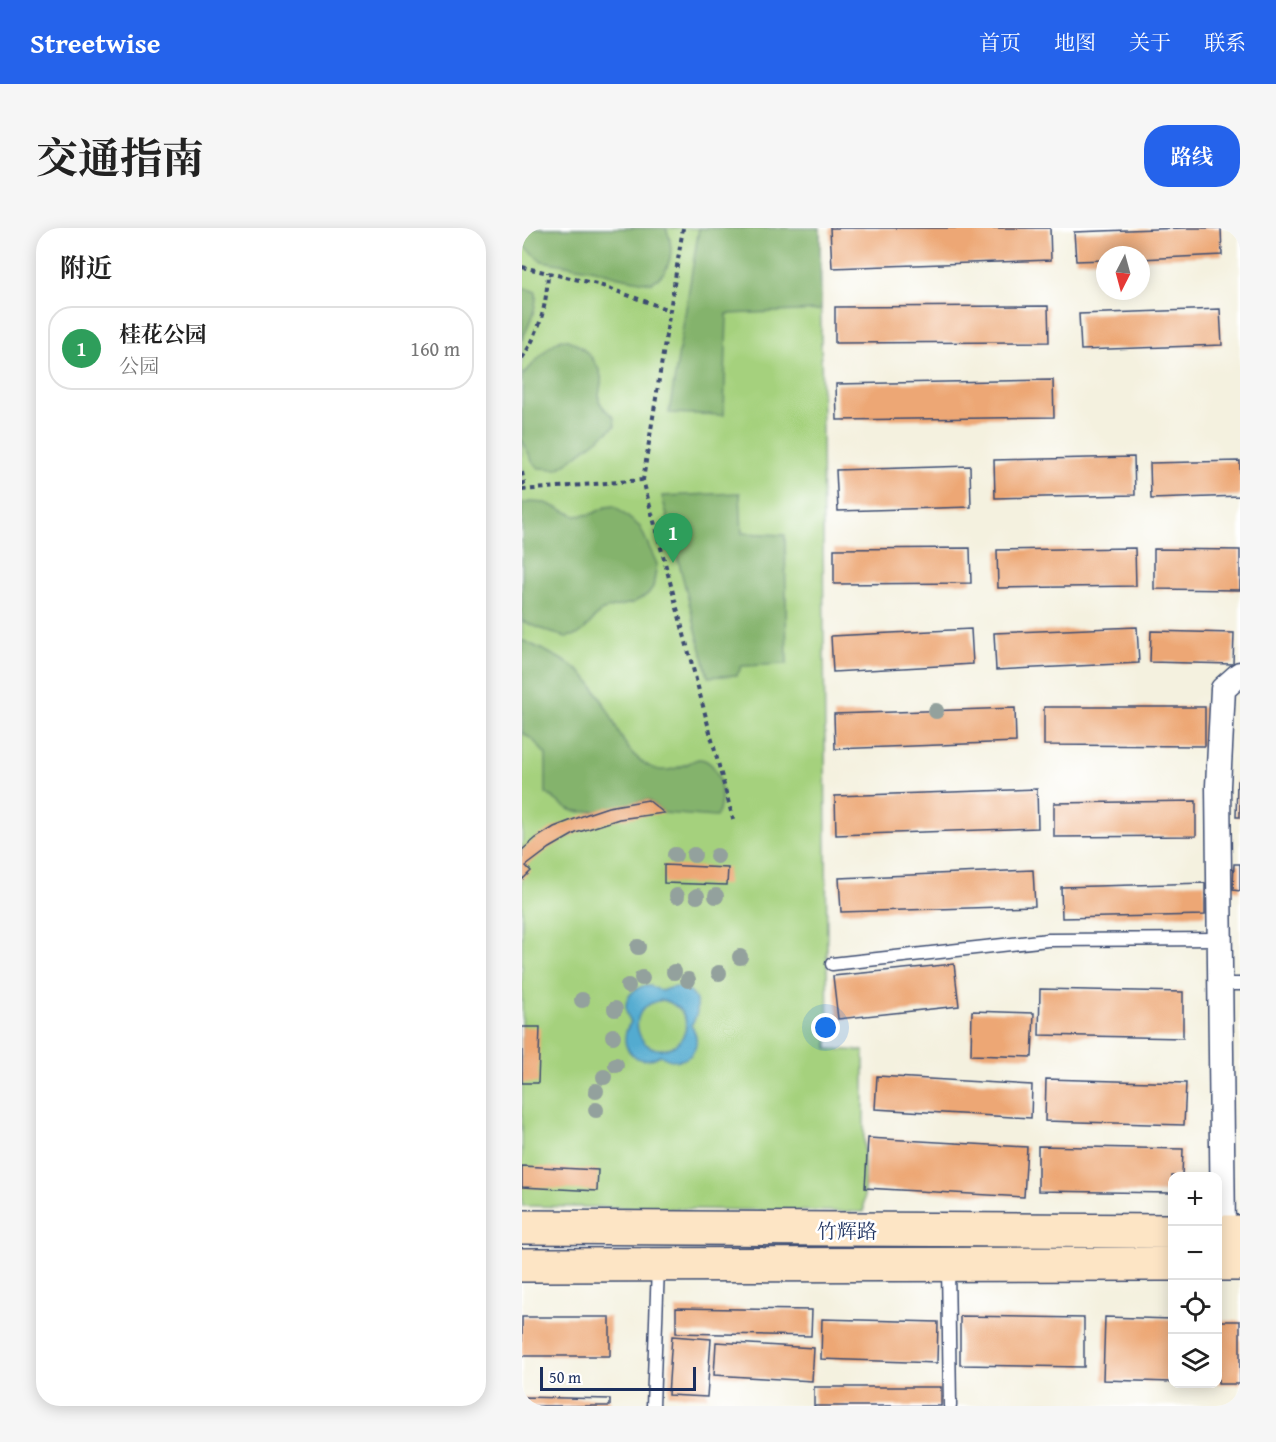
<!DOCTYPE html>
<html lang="zh">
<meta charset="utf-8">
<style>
:root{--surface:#fff;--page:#f6f6f6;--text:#222;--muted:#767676;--line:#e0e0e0;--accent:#2563eb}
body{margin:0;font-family:"Gentium Book Plus","Noto Serif SC",serif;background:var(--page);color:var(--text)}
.controls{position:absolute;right:18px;bottom:18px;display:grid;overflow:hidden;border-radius:12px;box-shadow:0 3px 15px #0003}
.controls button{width:54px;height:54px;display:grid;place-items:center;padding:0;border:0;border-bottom:2px solid var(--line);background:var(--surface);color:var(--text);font:30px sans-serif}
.compass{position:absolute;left:574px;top:18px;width:54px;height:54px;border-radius:50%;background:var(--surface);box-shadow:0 3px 15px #0003;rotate:186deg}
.scale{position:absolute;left:18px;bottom:15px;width:156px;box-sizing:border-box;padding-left:6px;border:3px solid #1b2f5e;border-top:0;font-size:16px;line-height:21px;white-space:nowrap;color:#1b2f5e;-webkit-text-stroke:4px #fff;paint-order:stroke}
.you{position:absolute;left:304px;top:800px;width:21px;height:21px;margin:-15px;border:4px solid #fff;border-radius:50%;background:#1a73e8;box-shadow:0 0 0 9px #1a73e833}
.badge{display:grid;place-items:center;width:39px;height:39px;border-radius:50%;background:var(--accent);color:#fff;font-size:20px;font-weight:700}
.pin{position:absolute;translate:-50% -50px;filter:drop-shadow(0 2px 3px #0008)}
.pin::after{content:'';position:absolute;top:32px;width:21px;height:18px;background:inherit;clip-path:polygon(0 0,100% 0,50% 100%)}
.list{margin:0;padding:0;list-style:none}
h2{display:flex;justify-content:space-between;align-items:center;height:78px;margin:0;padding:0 24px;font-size:26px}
h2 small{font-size:20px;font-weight:400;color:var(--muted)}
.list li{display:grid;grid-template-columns:39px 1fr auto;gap:18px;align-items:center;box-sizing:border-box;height:84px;margin:0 12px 12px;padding:0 12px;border:2px solid var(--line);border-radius:24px}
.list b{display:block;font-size:22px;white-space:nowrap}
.list p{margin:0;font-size:20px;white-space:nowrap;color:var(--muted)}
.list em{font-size:20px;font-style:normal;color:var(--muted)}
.icon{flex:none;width:33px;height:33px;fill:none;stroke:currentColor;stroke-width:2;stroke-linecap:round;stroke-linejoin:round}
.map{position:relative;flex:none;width:718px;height:1178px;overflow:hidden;border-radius:24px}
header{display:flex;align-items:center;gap:36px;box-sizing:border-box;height:84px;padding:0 30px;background:var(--accent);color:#fff}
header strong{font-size:28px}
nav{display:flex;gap:33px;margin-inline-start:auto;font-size:21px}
.intro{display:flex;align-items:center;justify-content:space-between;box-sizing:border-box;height:144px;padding:0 36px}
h1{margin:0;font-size:42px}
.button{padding:15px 27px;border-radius:24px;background:var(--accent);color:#fff;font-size:21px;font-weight:700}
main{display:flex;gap:36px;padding:0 36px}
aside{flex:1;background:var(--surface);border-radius:24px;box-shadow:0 3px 15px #0003}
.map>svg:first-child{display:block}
.green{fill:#a5d17d;stroke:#60806e;stroke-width:1.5}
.forest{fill:#84b36c;stroke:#507165;stroke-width:1.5}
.water{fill:#53abd0;stroke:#376d97;stroke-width:1.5;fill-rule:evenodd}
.building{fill:#eda774}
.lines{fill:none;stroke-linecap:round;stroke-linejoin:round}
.service-casing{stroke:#3c4c71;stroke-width:15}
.minor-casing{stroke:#3c4c71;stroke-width:27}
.secondary-casing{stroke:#3c4c71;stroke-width:36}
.path{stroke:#3c4c71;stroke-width:4;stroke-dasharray:4.5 4.5;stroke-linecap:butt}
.service{stroke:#fff;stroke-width:12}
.minor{stroke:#fff;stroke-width:24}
.secondary{stroke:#fde5c5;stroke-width:33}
.tree{fill:#93a19d}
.labels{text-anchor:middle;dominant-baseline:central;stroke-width:5;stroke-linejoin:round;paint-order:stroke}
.street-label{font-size:20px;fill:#1b2f5e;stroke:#fff}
</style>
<header>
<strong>Streetwise</strong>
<nav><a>首页</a><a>地图</a><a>关于</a><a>联系</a></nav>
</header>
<div class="intro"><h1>交通指南</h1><a class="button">路线</a></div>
<main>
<aside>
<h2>附近<small></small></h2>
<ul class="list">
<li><span class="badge" style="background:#2e9e5b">1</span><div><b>桂花公园</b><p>公园</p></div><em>160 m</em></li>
</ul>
</aside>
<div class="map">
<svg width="718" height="1178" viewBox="0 0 718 1178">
<rect width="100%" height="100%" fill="#fff"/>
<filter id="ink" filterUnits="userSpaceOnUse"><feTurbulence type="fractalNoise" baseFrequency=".0167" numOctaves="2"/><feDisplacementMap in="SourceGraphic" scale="12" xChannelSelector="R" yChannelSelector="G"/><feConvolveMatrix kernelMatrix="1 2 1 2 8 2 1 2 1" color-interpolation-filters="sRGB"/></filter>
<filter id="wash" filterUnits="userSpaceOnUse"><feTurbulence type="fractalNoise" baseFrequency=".008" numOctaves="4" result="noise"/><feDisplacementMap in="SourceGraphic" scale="24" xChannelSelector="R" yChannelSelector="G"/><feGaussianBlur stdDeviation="1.35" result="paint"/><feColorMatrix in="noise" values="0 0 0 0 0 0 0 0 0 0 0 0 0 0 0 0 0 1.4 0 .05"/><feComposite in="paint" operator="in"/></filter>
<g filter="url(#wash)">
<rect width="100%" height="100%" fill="#f4f1df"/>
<path class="green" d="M0,0H298L306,821L342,823V984L0,978Z"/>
<path class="forest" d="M7,0H144C153,21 150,44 129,55L97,49L73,42L20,33L0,17V7Z
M177,0H298L299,82L205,86L202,187L147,185Z
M0,59L14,64C15,81 7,97 0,112Z
M39,111C56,112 75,131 79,148C81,155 76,164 77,172C79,180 87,184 92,190L93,198L42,237L35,241L17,240L11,235L0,211V148L26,120Z
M218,265L220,305L263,307L265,436L220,438L215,447L186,449L140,268Z
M8,274L24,275L54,288L70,286L84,279L92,278L118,299L135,336L131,359L126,366L111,375L87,380L79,383L62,402L55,407L44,409L27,404L0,393V276Z
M0,412C7,415 14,419 21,422C58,440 66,446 86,483C97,503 102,522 122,535C137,546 149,543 165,536C169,534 174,531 177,531C200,532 204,574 194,589L142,585L126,572C105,575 64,590 47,581C39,577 32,570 24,565V527L12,513L0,504Z"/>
<path class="water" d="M121,758H128L140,763C165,750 186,774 169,797C185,821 162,843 138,827C114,842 92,817 109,794C99,779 104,764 121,758ZM141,772C156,776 169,790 162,806C160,812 154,817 149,819C115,833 98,777 141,772Z"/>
<g id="blocks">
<path class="building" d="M308,0H528L529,32L310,40Z
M661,0H699L700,27L619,31V27H583V32L554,33L552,4Z
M526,78L527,114L313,115V79Z
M698,81L700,117L559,122L557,86Z
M531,152L532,189L315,192L314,156Z
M612,229L613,267L473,270L472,232Z
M718,233V268L629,271L628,235Z
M448,238L449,279L316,283L314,242Z
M448,320L449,355L312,356V321Z
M613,320L614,358L476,360L475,322Z
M632,321L718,322V362L632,361Z
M615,399L617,435L474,442L472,405Z
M449,401L451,436L311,444L309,408Z
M629,403L712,405L711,436L628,434Z
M522,479H683V518L522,517Z
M493,480L494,514L313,521L312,486Z
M715,553H718V589H714Z
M515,561L516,600L314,607L313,568Z
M126,572L142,585L97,591L54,605L28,620L4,638L9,643L0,652V622L14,610L32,599L68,585L86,579Z
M674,573V608L532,609V575Z
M712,636H718V663L711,662Z
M142,637L206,640L205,657L142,655Z
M511,642L513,678L319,684L317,650Z
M683,655V687L540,690L539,659Z
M432,736L437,778L316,791L311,748Z
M518,761L661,764V810L517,807Z
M450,783L512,785L510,829L449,827Z
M0,799H18L16,855H0Z
M355,848L510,857L509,890L353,881Z
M524,851L664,855L662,897L523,893Z
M346,910L505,919L502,969L343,960Z
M516,918L661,921L660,948H650V965L516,963Z
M0,938L76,942L75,963L0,959Z
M154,1080L290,1082L289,1108L154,1105Z
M438,1088L562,1090V1139L438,1137Z
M0,1089H88V1128H0Z
M583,1089L650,1091V1154L581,1152Z
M300,1091L416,1094L415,1135L299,1131Z
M696,1093H718V1156H696Z
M150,1108L189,1111L185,1169L146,1167Z
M194,1114L292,1120L290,1153L192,1147Z
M292,1159H419V1178H292Z
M0,1169L88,1171V1178H0Z"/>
</g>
</g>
<g filter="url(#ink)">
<use href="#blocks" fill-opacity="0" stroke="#3c4c71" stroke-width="1.5"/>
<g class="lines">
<g class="service-casing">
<path id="service" d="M310,736L526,712L698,711
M698,756H718
M426,1037L428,1178
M131,1178L136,1038"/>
</g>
<g class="minor-casing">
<path id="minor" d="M701,1004L696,558L701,461L718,446"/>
</g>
<g class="secondary-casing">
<path id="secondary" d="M0,999L650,1003
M696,1004H718
M696,1036H718
M0,1037L650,1036"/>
</g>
<path class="path" d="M161,0L121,252L211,591
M0,39L75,56L147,82
M0,130C18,104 25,76 26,44
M0,244L3,262
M0,262L121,252"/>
<use href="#service" class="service"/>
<use href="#minor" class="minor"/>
<use href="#secondary" class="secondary"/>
</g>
<g class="tree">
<circle cx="414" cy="483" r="8"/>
<circle cx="153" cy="627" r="8"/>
<circle cx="172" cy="627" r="8"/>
<circle cx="195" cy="628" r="8"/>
<circle cx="155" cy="668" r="8"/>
<circle cx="175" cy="668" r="8"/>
<circle cx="194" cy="668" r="8"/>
<circle cx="116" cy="719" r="8"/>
<circle cx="218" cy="729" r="8"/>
<circle cx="152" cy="744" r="8"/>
<circle cx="197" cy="745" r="8"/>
<circle cx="120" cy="750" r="8"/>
<circle cx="166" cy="752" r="8"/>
<circle cx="106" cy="758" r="8"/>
<circle cx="60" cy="772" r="8"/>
<circle cx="93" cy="781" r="8"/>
<circle cx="91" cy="808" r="8"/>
<circle cx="94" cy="837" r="8"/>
<circle cx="82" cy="849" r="8"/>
<circle cx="74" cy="863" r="8"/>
<circle cx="74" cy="882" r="8"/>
</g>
</g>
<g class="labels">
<g class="street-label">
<text x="325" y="1002">竹辉路</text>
</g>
</g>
</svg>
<div class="controls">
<button>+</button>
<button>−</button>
<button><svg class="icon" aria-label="locate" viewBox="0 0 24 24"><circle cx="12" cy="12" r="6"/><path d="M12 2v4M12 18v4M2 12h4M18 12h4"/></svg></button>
<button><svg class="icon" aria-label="layers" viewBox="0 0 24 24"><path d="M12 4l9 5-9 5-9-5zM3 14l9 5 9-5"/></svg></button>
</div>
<svg class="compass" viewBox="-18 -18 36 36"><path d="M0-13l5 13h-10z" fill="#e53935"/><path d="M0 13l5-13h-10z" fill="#767676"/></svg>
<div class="scale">50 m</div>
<div class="you"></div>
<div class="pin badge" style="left:151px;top:335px;background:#2e9e5b">1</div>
</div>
</main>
